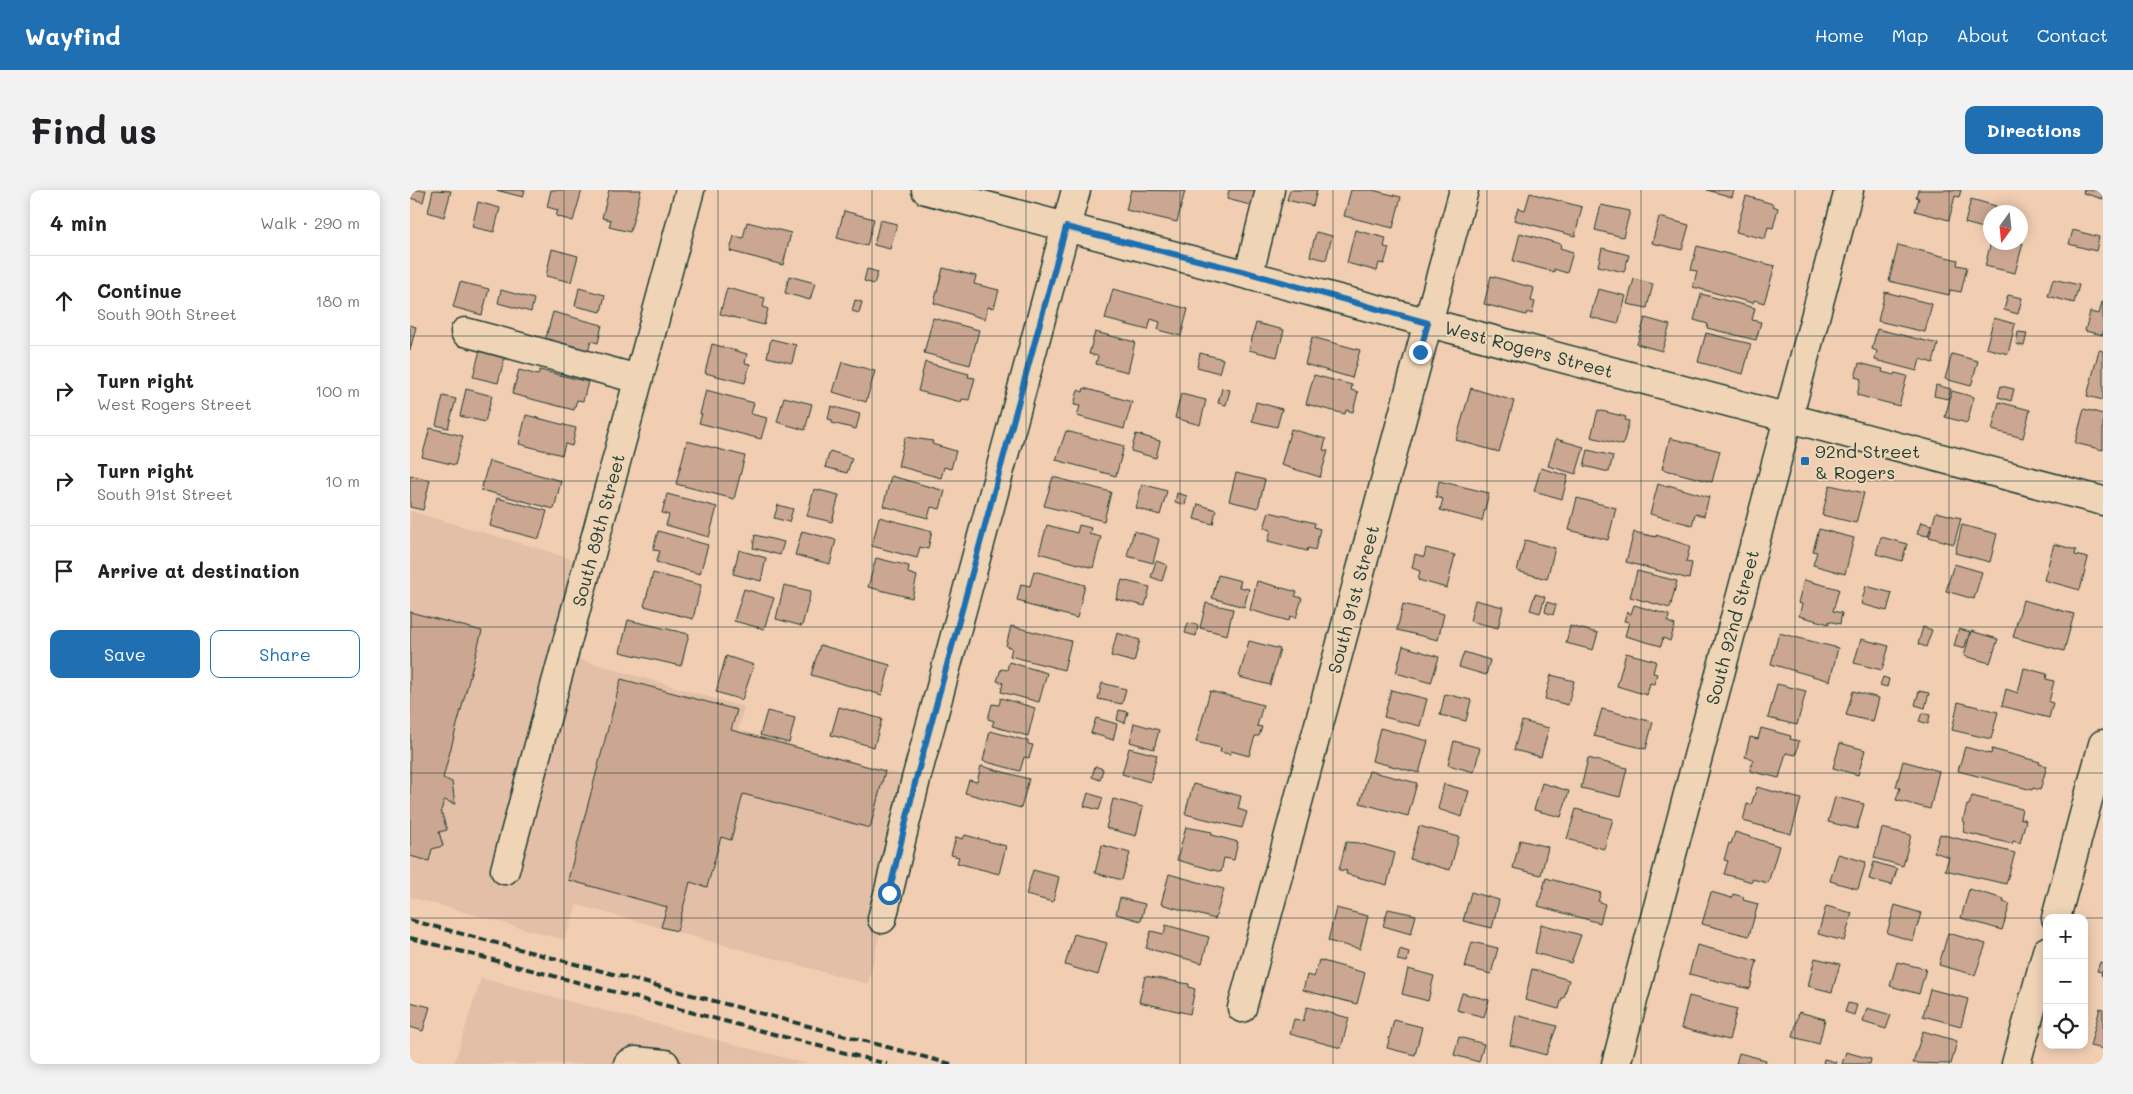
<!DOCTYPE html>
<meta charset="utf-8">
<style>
:root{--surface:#fff;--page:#f2f2f2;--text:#202124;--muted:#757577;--line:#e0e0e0;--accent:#1f6fb2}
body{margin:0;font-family:Mali,sans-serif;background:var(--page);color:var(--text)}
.controls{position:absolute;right:15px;bottom:15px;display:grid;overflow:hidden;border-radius:10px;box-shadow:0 2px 12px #0003}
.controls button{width:45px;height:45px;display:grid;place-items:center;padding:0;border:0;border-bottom:1px solid var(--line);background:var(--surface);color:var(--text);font:25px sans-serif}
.compass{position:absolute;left:1573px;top:15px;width:45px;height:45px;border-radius:50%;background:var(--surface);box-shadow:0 2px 12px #0003;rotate:195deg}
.stop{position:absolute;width:15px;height:15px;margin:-11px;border:4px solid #1f6fb2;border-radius:50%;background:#fff}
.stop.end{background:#1f6fb2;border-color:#fff;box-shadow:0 1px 5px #0008}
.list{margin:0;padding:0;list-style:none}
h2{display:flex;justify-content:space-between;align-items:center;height:65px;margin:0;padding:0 20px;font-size:21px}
h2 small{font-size:16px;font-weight:400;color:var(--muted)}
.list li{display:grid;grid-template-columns:32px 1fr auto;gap:15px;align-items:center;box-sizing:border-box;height:90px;padding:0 20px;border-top:1px solid var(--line)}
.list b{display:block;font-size:19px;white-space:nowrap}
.list p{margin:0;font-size:16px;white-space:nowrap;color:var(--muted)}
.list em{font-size:16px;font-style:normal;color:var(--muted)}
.actions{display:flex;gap:10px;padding:15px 20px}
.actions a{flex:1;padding:11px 0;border:1px solid var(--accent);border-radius:10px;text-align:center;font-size:18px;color:var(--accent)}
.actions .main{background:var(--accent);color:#fff}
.icon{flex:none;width:28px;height:28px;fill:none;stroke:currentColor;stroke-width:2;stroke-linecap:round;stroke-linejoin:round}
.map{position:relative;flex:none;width:1693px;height:874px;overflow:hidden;border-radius:10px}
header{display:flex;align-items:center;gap:30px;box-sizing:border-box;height:70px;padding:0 25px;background:var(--accent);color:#fff}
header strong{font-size:24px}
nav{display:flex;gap:28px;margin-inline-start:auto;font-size:18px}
.intro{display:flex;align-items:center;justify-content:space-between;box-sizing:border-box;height:120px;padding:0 30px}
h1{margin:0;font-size:35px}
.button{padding:12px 22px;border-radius:10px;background:var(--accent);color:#fff;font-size:18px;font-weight:700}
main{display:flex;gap:30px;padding:0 30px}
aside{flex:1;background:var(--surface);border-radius:10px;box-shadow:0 2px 12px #0003}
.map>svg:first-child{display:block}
.built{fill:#e2bfa6}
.building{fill:#cba792;stroke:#1f3d34}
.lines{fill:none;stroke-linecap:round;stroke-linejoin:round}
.minor-casing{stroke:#1f3d34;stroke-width:31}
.minor{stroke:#efd4b6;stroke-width:28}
.rail{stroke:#1f3d34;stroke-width:4;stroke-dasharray:8 4;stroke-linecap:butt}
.route{stroke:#1f6fb2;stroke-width:6}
.grid{fill:none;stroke:#1f3d34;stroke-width:1;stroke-opacity:0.55}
.poi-dot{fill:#1f6fb2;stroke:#efd4b6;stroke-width:2}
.labels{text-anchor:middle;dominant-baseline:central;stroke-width:4;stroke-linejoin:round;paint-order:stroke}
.street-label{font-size:18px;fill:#1f3d34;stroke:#efd4b6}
.poi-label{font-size:18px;fill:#1f3d34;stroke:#efd4b6;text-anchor:start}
</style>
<header>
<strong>Wayfind</strong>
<nav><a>Home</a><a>Map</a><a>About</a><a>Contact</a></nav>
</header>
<div class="intro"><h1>Find us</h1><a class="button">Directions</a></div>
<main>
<aside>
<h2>4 min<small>Walk · 290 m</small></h2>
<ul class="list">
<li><svg class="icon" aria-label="ahead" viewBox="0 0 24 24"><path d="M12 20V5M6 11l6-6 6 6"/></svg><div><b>Continue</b><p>South 90th Street</p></div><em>180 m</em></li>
<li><svg class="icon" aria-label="right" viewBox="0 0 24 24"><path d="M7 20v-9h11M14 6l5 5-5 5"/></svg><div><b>Turn right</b><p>West Rogers Street</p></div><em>100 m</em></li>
<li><svg class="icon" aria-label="right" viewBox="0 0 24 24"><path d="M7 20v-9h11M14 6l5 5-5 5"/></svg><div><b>Turn right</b><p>South 91st Street</p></div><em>10 m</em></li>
<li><svg class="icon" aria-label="arrive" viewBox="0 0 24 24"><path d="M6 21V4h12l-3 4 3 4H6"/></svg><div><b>Arrive at destination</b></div></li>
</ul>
<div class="actions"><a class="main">Save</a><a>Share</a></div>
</aside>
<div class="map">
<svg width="1693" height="874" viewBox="0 0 1693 874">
<rect width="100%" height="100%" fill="#f1ceb2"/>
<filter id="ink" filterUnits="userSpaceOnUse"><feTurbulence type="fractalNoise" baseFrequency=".02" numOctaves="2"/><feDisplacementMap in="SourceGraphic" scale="10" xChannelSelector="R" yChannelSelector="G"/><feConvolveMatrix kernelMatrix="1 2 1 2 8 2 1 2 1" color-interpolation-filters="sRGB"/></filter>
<g filter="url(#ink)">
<path class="built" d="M0,321L131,359L178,375L155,465L334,517L328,540L506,589L458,794L167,715L154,750L0,707Z
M71,788L398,874H44Z"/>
<path class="building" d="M0,0H16L13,12L0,8Z
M23,0L41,1L34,27L18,22Z
M86,0H115L113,7Z
M141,0H172L163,31L146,26L148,20L137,17Z
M199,0H231L220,42L199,37L201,30L192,28Z
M721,0L775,1L767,32L716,20Z
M819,0H848L844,16L817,9Z
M880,0H907L903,16L877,10Z
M941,0H962L991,7L983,38L934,26Z
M1297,0H1324L1322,7Z
M1508,0H1551L1549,7L1545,6L1539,30L1505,21L1509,8L1506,7Z
M1674,0H1693V9L1673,3Z
M1120,3L1172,17L1165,46L1104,30L1108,18L1115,20Z
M1336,6L1363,14V16L1368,18L1363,38L1358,37L1355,49L1326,42Z
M1561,9L1586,16L1585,22H1580V40L1555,33Z
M68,12L90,18L84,42L62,37Z
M1191,15L1220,21L1213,47L1185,40Z
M434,21L464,29L457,56L427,48Z
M1249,27L1279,35L1272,60L1242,53Z
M470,30L487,34L480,59L464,55Z
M337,32L381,43L373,75L320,61L324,46L333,48Z
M945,40L976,48L974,57L979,58L974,74L969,73L967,81L937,73Z
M1663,40L1689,47L1686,61L1659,54Z
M906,42L922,46L916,70L900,66Z
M1110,43L1151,54L1150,58L1163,62L1157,83L1144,79V82L1103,71Z
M1581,52L1613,53L1605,83L1575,76Z
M1488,55L1548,70L1547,75L1557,77L1551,102L1540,100L1539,105L1479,91Z
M1287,56L1365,76L1354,113L1344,110L1343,113L1283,97L1287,81L1281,80Z
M1192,58L1219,65L1214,82L1188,76Z
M142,59L168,66L161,92L136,86Z
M533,78L566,86L564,94L589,100L584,118L578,117L575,129L524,113Z
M457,79L468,82L464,94L454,91Z
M379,86L405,93L400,110L375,103Z
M1081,86L1124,98L1121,111L1125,112L1122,124L1117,122L1116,125L1074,114Z
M1224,89L1243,94L1237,118L1217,114Z
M1643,89L1669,95L1664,113L1638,106Z
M50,92L79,99L72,125L43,117Z
M169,98L195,105L191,122L165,116Z
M317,98L355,108L353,117L358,119L354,135L310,124Z
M703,99L778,119L771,146L748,140L750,132L741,129L738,140L695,129Z
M1188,99L1216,106L1208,134L1180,127Z
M91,100L124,109L121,122L88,113Z
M1475,102L1522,114L1515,142L1468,131Z
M1291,104L1345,118L1342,130L1351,132L1346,150L1297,138L1298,134L1284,130Z
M1598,105L1612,108L1608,124L1594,120Z
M445,110L452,112L449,123L442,121Z
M1692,112H1693V145L1675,141L1680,122L1689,124Z
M143,122L192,135L188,153L181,151L178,162L135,151Z
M523,128L569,140L560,175L514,163Z
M1235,128L1260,135L1252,161L1227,154Z
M1584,128L1605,134L1598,164L1576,158Z
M846,133L874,140L867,167L839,160Z
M0,135L6,137L0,160Z
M1467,139L1528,154L1523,173L1510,169L1507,181L1465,170L1467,161L1462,159Z
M685,142L725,152L718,182L686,174L688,166L679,164Z
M1608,142L1617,143L1614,156L1606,154Z
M1296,143L1341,154L1333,184L1288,172Z
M902,147L950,160L942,188L895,174Z
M361,149L386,155L382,173L357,167Z
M302,154L337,164L335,173L340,174L335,193L295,183Z
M70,160L95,166L88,193L63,187Z
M1689,160L1693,161V210L1677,206Z
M790,163L813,169L809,183L787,177Z
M1542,164L1568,171L1561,196L1535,189Z
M432,172L465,181L456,212L423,202Z
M515,172L559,184L558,187L565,188L559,210L552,209L551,212L508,201Z
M1449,173L1473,179L1472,182L1484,185L1485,183L1497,186L1489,216L1447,205L1451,189L1445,187Z
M109,180L128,185L130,180L178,192L173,211L167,210L164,220L102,204Z
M904,185L942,195L941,200L948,202L943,222L936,220L935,224L896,214Z
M1526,195L1541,199L1538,209L1524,206Z
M1591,196L1604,199L1601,211L1588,207Z
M674,198L722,212L714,239L667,226L670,216L664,215L668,200L673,202Z
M812,198L820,200L816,215L808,213Z
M1061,198L1104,211L1089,262L1046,250Z
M56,199L82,206L75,232L50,226Z
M296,200L344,213L341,224L357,228L351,249L289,233L292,224H290Z
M1542,201L1564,207L1557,233L1535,227Z
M771,204L796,210L790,235L765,228Z
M33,206L46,209L38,238L26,235Z
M374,207L402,214L395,240L367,232Z
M846,212L872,219L867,237L842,231Z
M1589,212L1620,220L1613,248L1582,240Z
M421,216L450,224L446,239L422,233V230L418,229Z
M1674,219L1693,224V260L1665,253Z
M1188,220L1216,227L1215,230L1219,231L1213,255L1181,247Z
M116,225L166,238L162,256L155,254L152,265L109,254Z
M20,238L53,246L45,275L12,267Z
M881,239L916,249L913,260L918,261L910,287L871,275Z
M656,241L714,256L706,286L646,270Z
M726,244L750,251L746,268L721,261Z
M495,247L523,251L522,254L546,261L541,279L534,277L531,288L488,276Z
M1260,248L1310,261L1302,292L1252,279Z
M1146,249L1174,257L1166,284L1138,276Z
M277,251L335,266L324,309L266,294Z
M1178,260L1203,266L1199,282L1174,276Z
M420,261L442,268L437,283L415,277Z
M79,271L151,291L144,319L71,300Z
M1131,278L1158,286L1152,309L1124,301Z
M826,283L855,290L848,318L819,311Z
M0,285L20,290L13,320L0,317Z
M481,286L535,301L530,319L521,317L518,328L473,316Z
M643,287L701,302L694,331L634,316Z
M1029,291L1079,303L1072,331L1030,320L1033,309L1026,307Z
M732,294L757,301L750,325L726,318Z
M1248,294L1258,297V295L1299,307L1294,326L1285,324L1282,335L1240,324Z
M1420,295L1454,303L1446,333L1412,325Z
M404,299L429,305L422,332L397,326Z
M767,303L777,306L775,315L765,312Z
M257,304L307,317L299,347L256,335L259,325L252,323Z
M87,308L137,321L129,349L80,336Z
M1167,308L1206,318L1198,350L1159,340Z
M788,314L806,320L803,334L784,329Z
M368,315L383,319L379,332L364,328Z
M859,322L905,333L904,337L910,339L905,360L898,358L897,361L858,351L861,340L854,338Z
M1526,322L1551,328L1544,354L1519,347Z
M469,327L522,341L518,359L510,357L507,368L462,356Z
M1511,332L1521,335L1518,346L1507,344Z
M637,335L667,343L669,335L681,338L679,344L691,347L683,378L629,363Z
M1552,335L1587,344L1580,372L1545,363Z
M1409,339L1444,348L1435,384L1403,375L1407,362L1403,361Z
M248,341L298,355L290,384L246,372L250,361L243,360Z
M392,341L426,350L420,374L385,365Z
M724,341L749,349L743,373L717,366Z
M1224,342L1246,347V345L1280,356L1276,372L1282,373L1279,389L1216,372Z
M345,345L374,352L370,365L343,358Z
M1471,347L1497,354L1492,371L1466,364Z
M1115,350L1145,358L1137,389L1107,381Z
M1644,354L1666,360L1665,365L1678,368L1670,400L1634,390Z
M1016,358L1045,365L1037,398L1008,390L1010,381L1002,378L1005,364L1014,367Z
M329,360L356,368L351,391L323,384Z
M466,368L499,376L498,383L507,386L502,408L458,397Z
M746,371L757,375L752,391L741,387Z
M1544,374L1572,382L1564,409L1536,401Z
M624,381L675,395L667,428L614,414L615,412L607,410L611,394L620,396Z
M1227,381L1267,391L1260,418L1220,407Z
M243,383L291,395L283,429L234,416Z
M808,385L831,391L829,397L839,399L834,417L802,408Z
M712,390L740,397L735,416L706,409Z
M1394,390L1429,399L1423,421L1432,423L1430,434L1419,431V434L1389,426L1392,414L1388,413Z
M847,391L887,402L885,406L892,408L886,428L880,426L879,431L840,420Z
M374,395L401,401L392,436L366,429Z
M1456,396L1482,403L1477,421L1451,414Z
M334,399L364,408L354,439L324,431Z
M1125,404L1135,407L1130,423L1120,420Z
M1065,410L1093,417L1088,438L1060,431Z
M1613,410L1664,424L1654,461L1603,447Z
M1137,412L1146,415L1143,425L1135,422Z
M796,413L823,419L817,445L790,438Z
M993,414L1034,424L1028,450L987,440Z
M1224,415L1259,425L1258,432L1265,435L1260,451L1253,448L1251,456L1215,446L1219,432L1214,431L1217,422L1221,424Z
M0,422L72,441L33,588L42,592L45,614L34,610L31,621L37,640L29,642L33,656L22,659L19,671L0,666Z
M218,430L279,444L271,476L210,462Z
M778,433L788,435L786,446L775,443Z
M601,436L661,451L654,480L600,466L602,458L596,456Z
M1160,436L1188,443L1183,460L1156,453Z
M1513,437L1522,440L1516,457L1508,454Z
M1549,439L1560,442L1554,459L1544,456Z
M1561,441L1588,449L1580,473L1554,466Z
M707,443L730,450L724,472L701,466Z
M1369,443L1428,458L1420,491L1361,474Z
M1451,449L1479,456L1472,480L1444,473Z
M839,451L870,459L860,495L829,487Z
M410,455L480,475L472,505L401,485Z
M993,456L1029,467L1021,493L986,483Z
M1054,462L1080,470L1076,485L1049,477Z
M1216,463L1246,471L1243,483L1247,484L1244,494L1240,493L1237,505L1207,496Z
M316,466L344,475L332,510L306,502Z
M599,472L637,483L629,512L591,502L593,493L587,491L591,479L597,480Z
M1614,478L1637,484L1636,489L1644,491L1639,512L1643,513L1639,528L1592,516L1596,499L1608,503Z
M1141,485L1164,491L1158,515L1135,509Z
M1473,487L1479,489L1477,497L1470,495Z
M211,489L327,520L321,540L475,581L460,638L333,604L321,650L311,647L297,697L280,692L267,741L251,737L257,717L158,690Z
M692,493L716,499L712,514L688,509Z
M1367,494L1396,501L1387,535L1358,528Z
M981,500L1017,509L1010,536L974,527Z
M800,501L853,515L847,536L852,537L849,546H845L839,566L821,561L820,564L810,562L811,558L786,552Z
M1443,501L1469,508L1463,532L1436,525Z
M1509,501L1519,503L1515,518L1505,515Z
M1035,504L1061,510L1056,531L1030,525Z
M591,508L625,518L618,546L582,536L584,531L578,529L582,514L589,515Z
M1548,512L1588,522L1581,549L1542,540Z
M429,517L472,529L464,557L421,545Z
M1192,519L1243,532L1236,559L1184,546Z
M709,520L718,522L715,533L707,530Z
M357,521L385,528L379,553L350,545Z
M1512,523L1520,525L1518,534L1509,531Z
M686,528L707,534L703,550L681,543Z
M1112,531L1139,538L1131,567L1104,560Z
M724,533L749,540L744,559L720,552Z
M970,538L1018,551L1009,583L962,571Z
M1351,538L1381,546L1380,549L1389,551L1386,565L1376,563L1369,588L1340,581L1343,569L1335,567L1340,547L1348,549Z
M580,541L618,551V554L623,555L619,568L614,567L610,581L573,571Z
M1044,551L1070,558L1064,582L1038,575Z
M1430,553L1455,560L1448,585L1423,578Z
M1555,557L1581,564L1582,559L1630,572L1629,574L1637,576L1630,600L1623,598L1622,600L1548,581Z
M719,558L747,565L740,592L712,584Z
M1178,568L1217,578L1210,607L1171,598Z
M1493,571L1529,581L1520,619L1486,610L1490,598L1486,597Z
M571,576L619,589L611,618L555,603L559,590L567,592Z
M685,576L693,579L690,590L682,587Z
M959,581L1007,593L998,626L950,613Z
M1132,593L1159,601L1151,627L1124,620Z
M783,594L831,606L828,619L837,622L832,638L775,624Z
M1034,594L1059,601L1052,627L1028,619Z
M1347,597L1391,609L1381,644L1333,631L1337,614L1341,615Z
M678,603L693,608L689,620L674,616Z
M1562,606L1612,619L1610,628L1616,630L1610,653L1603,651L1602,654L1553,642L1555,632L1553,631L1557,615H1559Z
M1425,607L1454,614L1447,639L1418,632Z
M703,609L733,617L726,646L696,638Z
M1166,619L1203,629L1194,659L1157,649Z
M1009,636L1049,647L1040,680L1000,669Z
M776,637L802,642V645L828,652L824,670L814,668L811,682L767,670Z
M1472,638L1501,645L1493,676L1464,668Z
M1325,642L1369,656L1358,693L1342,689V692L1314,684L1318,671L1314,670L1319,653L1321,654Z
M1530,644L1605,663L1596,694L1535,680L1539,667L1524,662Z
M555,645L596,656L589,684L547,673L549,667L541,665L546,647L553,649Z
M1110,650L1138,657L1131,685L1103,678Z
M936,652L949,653L985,663L977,695L936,684L937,681L929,680Z
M692,655L720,663L712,690L685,683Z
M1428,664L1456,672L1448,699L1420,691Z
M1464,672L1487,679L1482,695L1459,689Z
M623,680L649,687L643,712L616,705Z
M759,684L814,699L805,729L751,714Z
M1136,688L1191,703L1188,711L1195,714L1190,733L1128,716Z
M1559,699L1594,709L1593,712L1600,714L1592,740L1551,728Z
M1061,702L1089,710L1082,738L1053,731Z
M1301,702L1322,708L1323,704L1334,707L1333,710L1348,714L1339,746L1292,734Z
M710,708L735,714L731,731L706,724Z
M1485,715L1511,723L1503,751L1477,743Z
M1416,716L1442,723L1434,751L1408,744Z
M926,718L958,726L950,759L918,751Z
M978,719L1006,725L1001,744L973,736Z
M1131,734L1171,745L1161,773L1125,763Z
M756,735L799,747L792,773L736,758L741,741L754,744Z
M1538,743L1576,754L1565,785L1529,775Z
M664,744L697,753L688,785L655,775Z
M1062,752L1088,758L1081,784L1055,777Z
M1287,755L1347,771L1340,799L1279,784Z
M990,759L999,762L997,772L987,770Z
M1405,768L1430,774L1422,802L1398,796Z
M909,770L955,783L947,814L893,800L897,785L904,787Z
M1487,772L1516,779L1509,804L1480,796Z
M1690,772L1693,773V786L1691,785L1692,782L1687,781Z
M998,779L1024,786L1018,811L992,804Z
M1122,779L1159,790L1154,808H1152L1149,819L1115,810Z
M735,786L779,794V797L785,799L780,824L729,812Z
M1520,799L1558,809L1551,836L1513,826Z
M1052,803L1079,810L1074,827L1047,820Z
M1279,806L1327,819L1319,850L1271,838Z
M0,812L20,817L13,841L0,837Z
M1438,813L1447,815L1444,825L1435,822Z
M897,817L939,828L931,858L880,844L884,829L893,831Z
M1457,818L1481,825L1476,839L1453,832Z
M1690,818L1693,819V859L1680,856Z
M1389,822L1415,829L1409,854L1383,847Z
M1106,825L1147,836L1136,865L1100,855Z
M984,830L1012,837L1005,865L977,858Z
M1513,841L1547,851L1541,874L1503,873Z
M1049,847L1074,854L1069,872L1044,865Z
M1436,862L1461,869L1460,874H1432Z
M1329,863L1356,870L1355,874H1326Z
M1414,869L1426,872L1425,874H1413Z"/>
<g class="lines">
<g class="minor-casing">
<path id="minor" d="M516,0C909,102 1301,207 1693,311
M839,83L860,0
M55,142L228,189
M95,680L280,0
M1646,728L1693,554
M472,729L506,589L666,0
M832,818L1054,0
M218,874L225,871L255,874
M1206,874L1439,0
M1606,874L1637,761"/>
</g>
<use href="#minor" class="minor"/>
<path class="rail" d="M0,730L541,874
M0,748L477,874"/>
</g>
</g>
<g class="lines" filter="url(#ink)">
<path class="route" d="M479,703L506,589L656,37L839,83L1018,133L1010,162"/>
</g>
<path class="grid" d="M154,0V874M308,0V874M462,0V874M616,0V874M770,0V874M923,0V874M1077,0V874M1231,0V874M1385,0V874M1539,0V874M0,146H1693M0,291H1693M0,437H1693M0,583H1693M0,728H1637M1674,728H1693"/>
<rect class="poi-dot" x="1390" y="266" width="10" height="10" rx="2.5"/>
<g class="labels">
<g class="street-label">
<text transform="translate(1119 159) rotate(15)">West Rogers Street</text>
<text transform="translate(188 340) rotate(-75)">South 89th Street</text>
<text transform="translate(943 409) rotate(-75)">South 91st Street</text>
<text transform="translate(1322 437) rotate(-75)">South 92nd Street</text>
</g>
<g class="poi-label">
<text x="1405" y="261">92nd Street<tspan x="1405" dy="21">&amp; Rogers</tspan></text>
</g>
</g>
</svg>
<div class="controls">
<button>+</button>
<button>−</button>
<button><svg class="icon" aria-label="locate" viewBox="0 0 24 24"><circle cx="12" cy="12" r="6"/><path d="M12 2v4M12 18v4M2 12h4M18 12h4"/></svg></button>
</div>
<svg class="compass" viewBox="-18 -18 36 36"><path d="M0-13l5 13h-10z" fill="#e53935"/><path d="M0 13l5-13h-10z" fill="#757577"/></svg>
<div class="stop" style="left:479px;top:703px"></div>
<div class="stop end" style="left:1010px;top:162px"></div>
</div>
</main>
